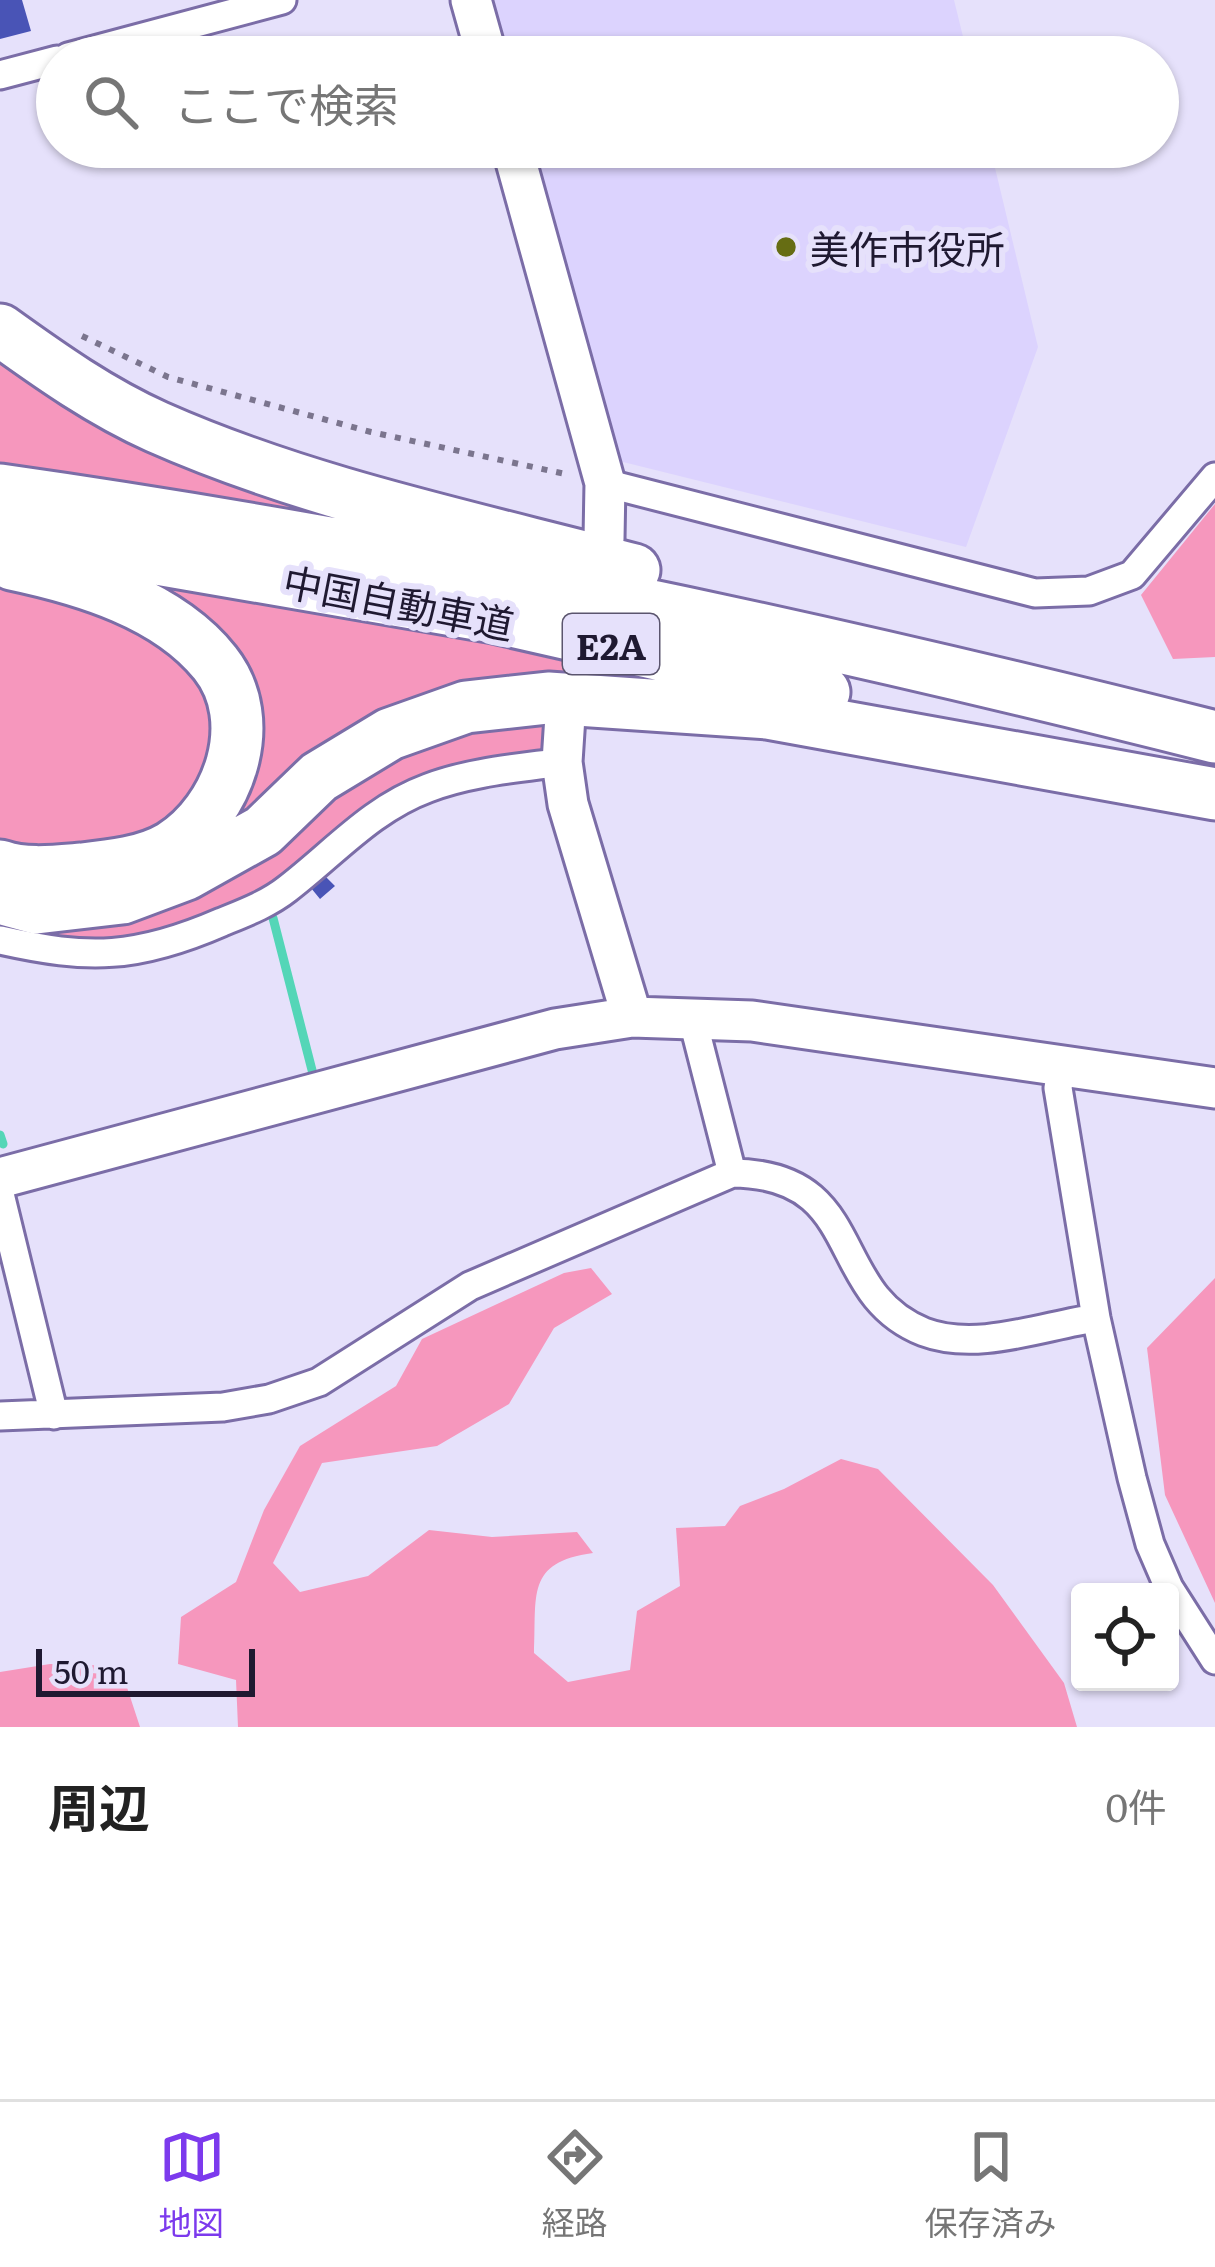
<!DOCTYPE html>
<html lang="ja">
<meta charset="utf-8">
<style>
:root{--surface:#fff;--page:#f6f6f6;--text:#222;--muted:#767676;--line:#e0e0e0;--accent:#7c3aed}
body{margin:0;font-family:Literata,"Noto Sans JP",serif;background:var(--page);color:var(--text)}
.controls{position:absolute;right:36px;bottom:36px;display:grid;overflow:hidden;border-radius:12px;box-shadow:0 3px 9px #0004}
.controls button{width:108px;height:108px;display:grid;place-items:center;padding:0;border:0;border-bottom:3px solid var(--line);background:var(--surface);color:var(--text);font:60px sans-serif}
.scale{position:absolute;left:36px;bottom:30px;width:219px;box-sizing:border-box;padding-left:12px;border:6px solid #1f1931;border-top:0;font-size:33px;line-height:42px;white-space:nowrap;color:#1f1931;-webkit-text-stroke:9px #e6e1fb;paint-order:stroke}
.list{margin:0;padding:0;list-style:none}
h2{display:flex;justify-content:space-between;align-items:center;height:156px;margin:0;padding:0 48px;font-size:51px}
h2 small{font-size:39px;font-weight:400;color:var(--muted)}
.icon{flex:none;width:66px;height:66px;fill:none;stroke:currentColor;stroke-width:2;stroke-linecap:round;stroke-linejoin:round}
.map{position:relative;flex:none;width:1215px;height:1727px;overflow:hidden}
.search{position:absolute;background:var(--surface);box-shadow:0 3px 9px #0004;left:36px;right:36px;top:36px;height:132px;display:flex;align-items:center;gap:30px;box-sizing:border-box;padding:0 42px;border-radius:66px;color:var(--muted);font-size:45px}
.sheet{height:372px;background:var(--surface)}
nav{display:flex;justify-content:space-around;align-items:center;box-sizing:border-box;height:168px;border-top:3px solid var(--line);background:var(--surface);font-size:33px;color:var(--muted)}
nav a{display:grid;justify-items:center;gap:6px}
nav .on{color:var(--accent)}
.map>svg:first-child{display:block}
.built{fill:#dcd3fe}
.green{fill:#f697bd}
.lines{fill:none;stroke-linecap:round;stroke-linejoin:round}
.stream{stroke:#54d6b7;stroke-width:9}
.building{fill:#4954b6}
.street-casing{stroke:#7b6da7;stroke-width:33}
.secondary-casing{stroke:#7b6da7;stroke-width:45}
.highway-casing{stroke:#7b6da7;stroke-width:57}
.path{stroke:#7b758e;stroke-width:6;stroke-dasharray:6 9;stroke-linecap:butt}
.street{stroke:#fff;stroke-width:27}
.secondary{stroke:#fff;stroke-width:39}
.highway{stroke:#fff;stroke-width:51}
.poi-dot{fill:#666d13;stroke:#e6e1fb;stroke-width:4.5}
.labels{text-anchor:middle;dominant-baseline:central;stroke-width:12;stroke-linejoin:round;paint-order:stroke}
.shield{fill:#e6e1fb;stroke:#5b556e;stroke-width:3}
.shield-label{font-size:36px;font-weight:bold;fill:#1f1931}
.poi-label{font-size:39px;fill:#1f1931;stroke:#e6e1fb;text-anchor:start}
.street-label{font-size:39px;fill:#1f1931;stroke:#e6e1fb}
</style>
<div class="map">
<svg width="1215" height="1727" viewBox="0 0 1215 1727">
<rect width="100%" height="100%" fill="#e6e1fb"/>
<path class="built" d="M493,0H954L968,57H508Z
M532,147H990L1038,347L966,547L615,460Z"/>
<path class="green" d="M0,349L569,564L0,466Z
M1215,504V657L1173,659L1141,595Z
M0,576L162,637L218,707L216,771L163,836L0,854Z
M123,577L487,644L648,681L525,686L207,850L250,719Z
M543,712L552,743L542,753L455,771L284,880L147,942L0,936V911L36,919L406,743Z
M591,1268L612,1294L554,1328L509,1404L437,1446L322,1463L273,1563L300,1592L368,1576L429,1530L492,1537L577,1532L593,1553C525,1562 537,1596 534,1653L568,1682L630,1670L637,1611L680,1586L676,1528L725,1526L740,1506L784,1489L841,1459L878,1469L993,1585L1064,1683L1077,1727H238L236,1680L178,1664L181,1617L236,1582L264,1510L300,1446L396,1386L422,1339L564,1273Z
M1215,1278V1603L1165,1495L1147,1348Z
M50,1664L120,1666L140,1727H0V1672Z"/>
<g class="lines">
<path class="stream" d="M273,918L313,1074
M0,1135L3,1144"/>
</g>
<path class="building" d="M0,0H22L31,31L0,39Z
M325,876L335,886L320,899L311,888Z"/>
<g class="lines">
<g class="street-casing">
<path id="street" d="M68,57L282,0
M0,75L57,60
M605,483L1035,593L1089,591L1132,575L1215,477
M0,940C89,960 137,959 222,922C244,913 268,904 287,889C334,853 371,809 428,788C469,772 519,768 562,762
M692,1017L732,1173
M1062,1064L1058,1088L1096,1318L1132,1478L1150,1544L1169,1588L1215,1660
M0,1194L54,1415
M0,1416L223,1407L269,1399L319,1382L470,1286L732,1173C868,1174 825,1293 924,1332C977,1352 1042,1326 1096,1318"/>
</g>
<g class="secondary-casing">
<path id="secondary" d="M471,0L487,57
M512,147L605,483L604,539
M565,716L562,762L568,804L632,1017
M0,1178L555,1029L632,1017L752,1021L1215,1088"/>
</g>
<g class="highway-casing">
<path id="highway" d="M0,330C50,366 101,402 157,427C308,494 475,528 634,570
M0,490C409,548 815,636 1215,737
M0,532L494,617L824,692
M0,866C24,875 57,871 82,869C111,866 146,862 171,847C229,811 261,721 215,663C168,604 83,579 12,564
M0,898L36,908L122,898L186,874L263,831L319,777L390,734L466,707L548,698L767,713L1215,794"/>
</g>
<path class="path" d="M82,336L168,377L371,432L570,475"/>
<use href="#street" class="street"/>
<use href="#secondary" class="secondary"/>
<use href="#highway" class="highway"/>
</g>
<circle class="poi-dot" cx="786" cy="247" r="12"/>
<g class="labels">
<rect class="shield" x="563" y="614" width="96" height="60" rx="9"/>
<g class="shield-label">
<text x="611" y="644">E2A</text>
</g>
<g class="poi-label">
<text x="810" y="247">美作市役所</text>
</g>
<g class="street-label">
<text transform="translate(399 601) rotate(11)">中国自動車道</text>
</g>
</g>
</svg>
<div class="controls">
<button><svg class="icon" aria-label="locate" viewBox="0 0 24 24"><circle cx="12" cy="12" r="6"/><path d="M12 2v4M12 18v4M2 12h4M18 12h4"/></svg></button>
</div>
<div class="scale">50 m</div>
<div class="search"><svg class="icon" aria-label="search" viewBox="0 0 24 24"><circle cx="10" cy="10" r="6"/><path d="M15 15l6 6"/></svg>ここで検索</div>
</div>
<section class="sheet">
<h2>周辺<small>0件</small></h2>
<ul class="list">
</ul>
</section>
<nav>
<a class="on"><svg class="icon" aria-label="map" viewBox="0 0 24 24"><path d="M3 6l6-2 6 2 6-2v14l-6 2-6-2-6 2zM9 4v14M15 6v14"/></svg>地図</a>
<a><svg class="icon" aria-label="directions" viewBox="0 0 24 24"><path d="M12 3l9 9-9 9-9-9zM9 14v-3h6M13 9l2 2-2 2"/></svg>経路</a>
<a><svg class="icon" aria-label="saved" viewBox="0 0 24 24"><path d="M7 4h10v16l-5-4-5 4z"/></svg>保存済み</a>
</nav>
